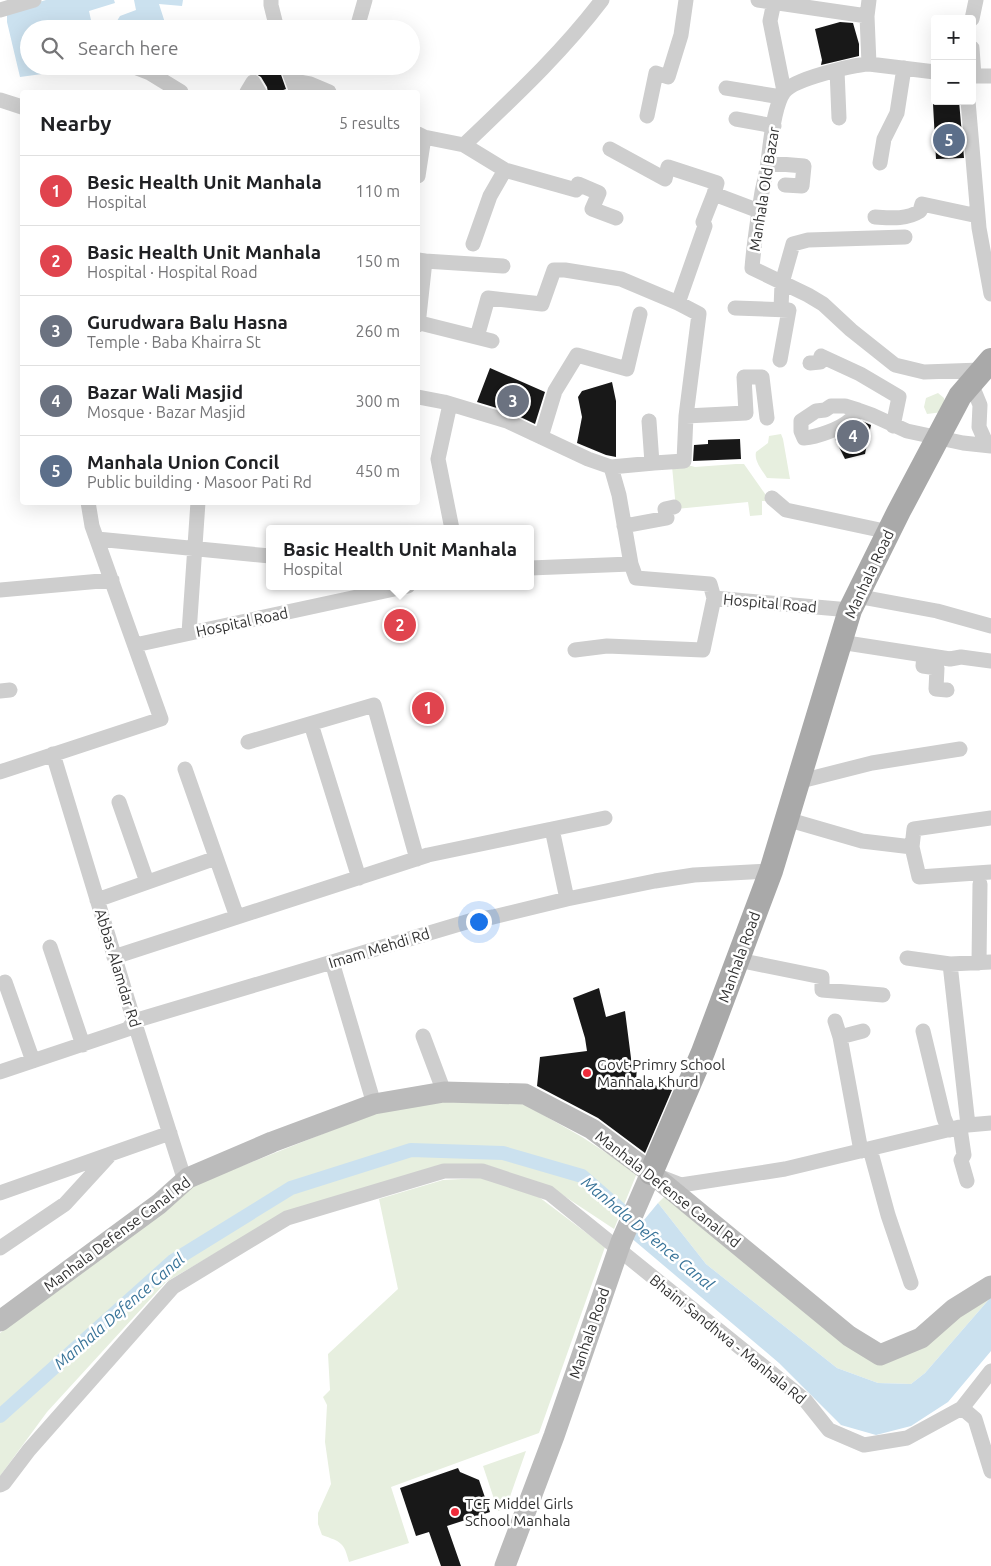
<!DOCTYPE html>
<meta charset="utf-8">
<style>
:root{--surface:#fff;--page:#f2f2f2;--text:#202124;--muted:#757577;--line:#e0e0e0;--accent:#1a73e8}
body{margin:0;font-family:Ubuntu,sans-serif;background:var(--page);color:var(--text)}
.controls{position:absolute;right:15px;top:15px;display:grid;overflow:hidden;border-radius:5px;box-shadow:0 5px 20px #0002}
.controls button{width:45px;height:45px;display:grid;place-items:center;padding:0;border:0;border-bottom:1px solid var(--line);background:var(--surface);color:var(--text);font:25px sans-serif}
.you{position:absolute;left:478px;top:921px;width:18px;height:18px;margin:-12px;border:4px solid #fff;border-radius:50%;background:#1a73e8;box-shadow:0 0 0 8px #1a73e833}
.badge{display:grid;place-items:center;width:32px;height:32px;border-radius:50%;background:var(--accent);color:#fff;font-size:16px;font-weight:700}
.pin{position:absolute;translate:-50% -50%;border:2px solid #fff;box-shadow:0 1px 5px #0006}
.popup{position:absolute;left:266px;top:525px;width:268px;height:65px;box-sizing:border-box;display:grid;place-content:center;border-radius:5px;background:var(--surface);filter:drop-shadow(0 1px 4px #0005);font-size:16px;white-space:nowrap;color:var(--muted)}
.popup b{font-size:19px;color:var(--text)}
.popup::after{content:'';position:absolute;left:50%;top:100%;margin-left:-10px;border:10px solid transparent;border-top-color:var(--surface)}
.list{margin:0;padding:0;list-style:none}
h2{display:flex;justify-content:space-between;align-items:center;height:65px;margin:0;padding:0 20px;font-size:21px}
h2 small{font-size:16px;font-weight:400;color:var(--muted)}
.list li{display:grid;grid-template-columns:32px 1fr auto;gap:15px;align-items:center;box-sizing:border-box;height:70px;padding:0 20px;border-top:1px solid var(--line)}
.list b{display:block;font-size:19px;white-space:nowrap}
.list p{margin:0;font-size:16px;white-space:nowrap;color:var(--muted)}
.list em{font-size:16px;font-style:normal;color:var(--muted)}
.icon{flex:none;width:28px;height:28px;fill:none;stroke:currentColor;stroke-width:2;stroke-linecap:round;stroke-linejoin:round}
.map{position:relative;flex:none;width:991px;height:1566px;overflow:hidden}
.search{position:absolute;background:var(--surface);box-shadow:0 5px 20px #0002;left:20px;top:20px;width:400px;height:55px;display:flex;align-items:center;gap:12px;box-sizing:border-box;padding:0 18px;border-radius:28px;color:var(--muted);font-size:19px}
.panel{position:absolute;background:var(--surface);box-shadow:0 5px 20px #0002;left:20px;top:90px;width:400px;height:415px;border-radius:5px}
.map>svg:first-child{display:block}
.green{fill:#e7efdf}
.water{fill:#cbe1ef}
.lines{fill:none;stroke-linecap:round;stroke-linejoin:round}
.canal{stroke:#cbe1ef;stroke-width:14}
.building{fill:#181818}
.street{stroke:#cecece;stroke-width:15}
.secondary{stroke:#bbb;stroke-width:21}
.primary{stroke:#a9a9a9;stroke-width:24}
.poi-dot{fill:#f02c3b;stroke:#fff;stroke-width:2}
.labels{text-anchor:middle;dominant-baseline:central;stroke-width:5;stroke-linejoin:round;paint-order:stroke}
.street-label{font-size:15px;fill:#313131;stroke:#fff}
.poi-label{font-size:15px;fill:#313131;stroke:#fff;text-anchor:start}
.water-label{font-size:16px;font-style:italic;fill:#397499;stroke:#fff}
</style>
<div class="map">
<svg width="991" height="1566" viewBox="0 0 991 1566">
<rect width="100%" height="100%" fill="#fff"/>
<path class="green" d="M938,393L944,398L945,406L943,412L927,414L924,407L926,398Z
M781,434L783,439L790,479L767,478C762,470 754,461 756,452L768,443L769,436Z
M736,464H744L770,501H762V515L750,516L748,502L676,509L672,466L688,465L695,467Z
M444,1102L524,1104L582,1137L637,1173L614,1229L552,1188L487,1165L281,1215L166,1282L47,1412L0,1476V1333L164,1211L189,1187L375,1113Z
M481,1178L531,1191L605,1247L539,1433L391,1487L409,1543L349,1562C344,1542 341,1542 322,1535L318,1524V1513L331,1484L325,1442L327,1405L323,1397L330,1390L328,1354L398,1289L379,1199L443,1180Z
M668,1193L881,1360L991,1297L925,1373L911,1384L878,1383L837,1368L706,1264L658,1203Z
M526,1451L506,1508L498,1511L483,1466Z"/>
<path class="water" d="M46,0H114L115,3L89,11L93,29H29V66H63L64,71L20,77L7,22V14L11,10Z
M134,0H183L182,6L159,4L167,29H112L120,16L136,10Z
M658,1203L706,1264L837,1368L878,1383L911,1384L925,1373L991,1297V1351L948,1402L911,1426L876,1435L841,1425L779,1363L630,1237Z"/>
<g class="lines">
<path class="canal" d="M0,1416L173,1261L291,1188L411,1150L503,1153L582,1176L636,1223"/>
</g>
<path class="building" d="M840,22L853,23L859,44V56L821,65L822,60L815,29Z
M252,66H278L286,89L278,92H268L267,87L261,77L254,73Z
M946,101H959L964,158L936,159L933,104H946Z
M490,368L545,392L535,424L510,412L477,402Z
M612,382L616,401V457L606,455L577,443L582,417L578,397L582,391Z
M862,421L871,425L865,454L845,459L835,439L851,431Z
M740,439L741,459L693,461L694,445L708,444V440Z
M599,988L606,1017L625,1011L632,1066L637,1067L636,1080L672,1090L645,1153L598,1118L537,1086L540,1057L587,1051L585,1038L573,998Z
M458,1468L460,1472L479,1480L490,1512L447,1526L461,1566H441L429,1532L416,1536L400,1488Z"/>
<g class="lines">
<path class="street" d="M271,0V5L277,29
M758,0L867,16L869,64L935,72
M774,2L770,21L784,91
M0,10L34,0
M867,16L869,0
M972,19L976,0
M359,21L365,0
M972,48L974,76
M869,64C853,65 793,79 784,92C774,105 770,145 768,162C767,172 764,182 762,192C758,217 754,243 752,268L808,295L823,304L851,330L895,365L924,372L981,370
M132,66L150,73L181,92
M287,66L297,92
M837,70L839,118
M972,76H991
M293,81L310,84L329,92
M726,88L781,97
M247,92L253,82L259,92
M0,100L22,107
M968,101L979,228L991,294
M647,116L656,73L668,77L681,35L686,0
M736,119L774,126
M418,134L424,137L464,145L505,170L576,190L578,184L599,193L592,209L616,218
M464,145C512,99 561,54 602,0
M610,149L665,179L668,167L717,183L714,194L759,211
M768,163L804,166L802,186L785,185
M880,163L884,139L897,113L904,68
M418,176L424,137
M875,217C890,218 906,220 920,211L922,204L978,216
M473,244L490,196L505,170
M418,260L425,261L418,325
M425,261L503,266
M678,303L705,226L703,222L714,194
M735,308L789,310L780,360
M781,309L782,283L793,244L808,240L905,237
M424,324L492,341
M477,337L488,298L542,304L554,270H565L621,279L678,303L699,314L686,416L684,461L654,463L611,467
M810,363L820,362L821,356L860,374L899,397L893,426
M971,383L980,405L979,427L987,445
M418,397L444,402L507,421L588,459L611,467L619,495L631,564
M450,404L438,459L452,529
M858,410L845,406H831L825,410L816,411L801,421V431L804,438C817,437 840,429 850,420C853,418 856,413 858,410L872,415L907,431L963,443L991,446
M686,416L746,413L744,377H762L767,418
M649,421L652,463
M541,437L555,391L577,355L627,369L640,314
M772,498L786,510L889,532
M624,526L667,518L665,509L674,507
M97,539L270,556
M530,568L631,564L636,578L710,584L714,598L850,610
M0,590L112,580
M856,596L937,611L991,626
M189,633L198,502
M840,642L950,659L961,657L991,661
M135,645L408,586
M575,650L607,646L703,650L714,598
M924,655L923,666L937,668L936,689L947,690
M0,691L10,690
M311,724L359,878
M248,742L374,705L417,859
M53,754L134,1021L185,1181
M185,769L237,917
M0,772L161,719L92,526L88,502
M797,782L872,763L960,749
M119,802L147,882
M786,819L862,841L912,847L919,877L991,872
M912,847L914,829L991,818
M567,899L552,829L605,818
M97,900L216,858
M50,947L83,1045
M114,957L428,855L552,829
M907,958L950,964L991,962
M738,960L822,977V990L883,995
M332,962L374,1104
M979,963L980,884
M950,964L968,1125
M5,982L33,1061
M835,1021L840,1037L861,1151
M923,1031L944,1118L949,1130
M423,1036L444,1092
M840,1037L863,1031
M0,1072L128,1029L134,1021L473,920L493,917L567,899L655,881L694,875L771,871
M960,1128L964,1155L961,1160L967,1181
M870,1149L888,1215L911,1283
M663,1178L681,1185L785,1169L968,1125L991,1123
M0,1193L170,1133
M0,1248L65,1204L109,1156
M962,1408L991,1371
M0,1485L4,1483L29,1450L173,1287L287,1218L444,1171H482L549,1193L805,1400L829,1430L864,1445L907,1438L962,1408L975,1419L991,1471"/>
<path class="secondary" d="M0,1321L159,1204L188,1178L272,1142L374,1104L444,1092L525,1094L592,1129L651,1173L849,1336L880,1355L921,1338L954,1309L991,1286
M505,1566L554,1436L621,1242L651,1173"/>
<path class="primary" d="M651,1173L703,1052L771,871L850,610L899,511L960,396L991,360"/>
</g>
<g class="poi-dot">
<circle cx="587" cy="1073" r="5"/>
<circle cx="455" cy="1512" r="5"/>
</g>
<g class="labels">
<g class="street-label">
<text transform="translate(764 189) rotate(-81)">Manhala Old Bazar</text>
<text transform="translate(869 574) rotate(-65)">Manhala Road</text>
<text transform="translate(770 603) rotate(5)">Hospital Road</text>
<text transform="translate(242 622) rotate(-12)">Hospital Road</text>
<text transform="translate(379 948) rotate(-17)">Imam Mehdi Rd</text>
<text transform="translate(739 957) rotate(-70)">Manhala Road</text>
<text transform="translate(118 968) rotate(73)">Abbas Alamdar Rd</text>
<text transform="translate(668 1189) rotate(38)">Manhala Defense Canal Rd</text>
<text transform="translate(117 1234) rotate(-37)">Manhala Defense Canal Rd</text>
<text transform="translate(589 1333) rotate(-71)">Manhala Road</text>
<text transform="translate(728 1339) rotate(39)">Bhaini Sandhwa - Manhala Rd</text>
</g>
<g class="poi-label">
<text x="597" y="1064">Govt Primry School<tspan x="597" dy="17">Manhala Khurd</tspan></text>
<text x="465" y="1503">TCF Middel Girls<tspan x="465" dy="17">School Manhala</tspan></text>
</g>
<g class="water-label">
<text transform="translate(648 1233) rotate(40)">Manhala Defence Canal</text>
<text transform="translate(119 1311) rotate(-41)">Manhala Defence Canal</text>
</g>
</g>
</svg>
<div class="controls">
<button>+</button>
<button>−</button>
</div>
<div class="you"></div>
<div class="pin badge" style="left:428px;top:708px;background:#e0444e">1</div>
<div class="pin badge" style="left:400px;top:625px;background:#e0444e">2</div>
<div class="popup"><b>Basic Health Unit Manhala</b>Hospital</div>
<div class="pin badge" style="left:513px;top:401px;background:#6b7280">3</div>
<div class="pin badge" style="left:853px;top:436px;background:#6b7280">4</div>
<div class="pin badge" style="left:949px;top:140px;background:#5c6f8a">5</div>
<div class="search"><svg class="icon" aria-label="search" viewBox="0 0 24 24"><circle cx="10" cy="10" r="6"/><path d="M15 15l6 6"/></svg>Search here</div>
<section class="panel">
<h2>Nearby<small>5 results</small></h2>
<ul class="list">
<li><span class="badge" style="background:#e0444e">1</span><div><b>Besic Health Unit Manhala</b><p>Hospital</p></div><em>110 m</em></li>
<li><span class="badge" style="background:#e0444e">2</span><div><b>Basic Health Unit Manhala</b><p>Hospital · Hospital Road</p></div><em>150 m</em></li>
<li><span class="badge" style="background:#6b7280">3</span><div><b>Gurudwara Balu Hasna</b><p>Temple · Baba Khairra St</p></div><em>260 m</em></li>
<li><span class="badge" style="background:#6b7280">4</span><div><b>Bazar Wali Masjid</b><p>Mosque · Bazar Masjid</p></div><em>300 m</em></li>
<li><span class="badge" style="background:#5c6f8a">5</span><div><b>Manhala Union Concil</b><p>Public building · Masoor Pati Rd</p></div><em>450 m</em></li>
</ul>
</section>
</div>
